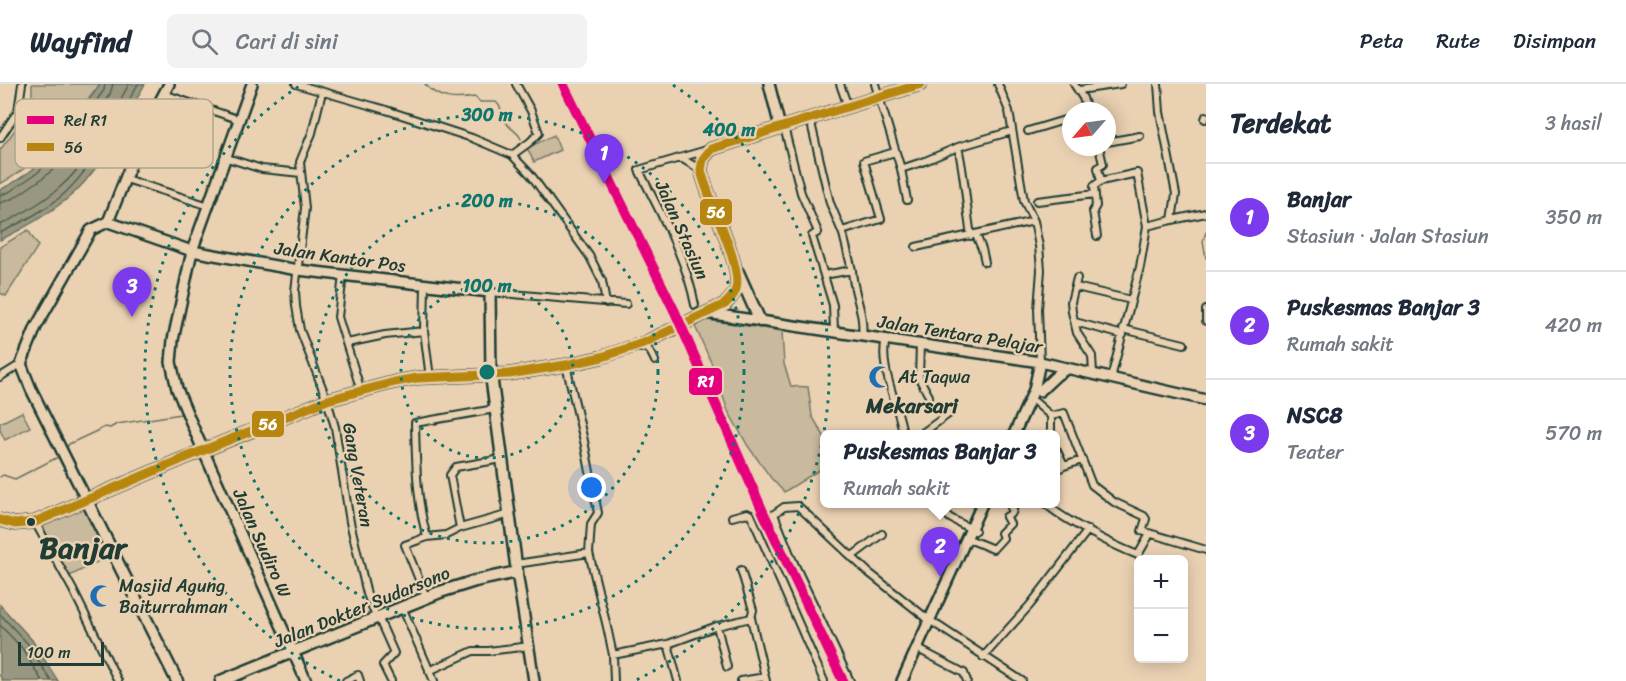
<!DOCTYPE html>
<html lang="id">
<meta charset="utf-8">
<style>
:root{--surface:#fff;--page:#f2f2f3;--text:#1f2937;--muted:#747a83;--line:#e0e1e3;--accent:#7c3aed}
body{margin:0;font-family:Sriracha,sans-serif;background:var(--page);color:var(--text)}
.controls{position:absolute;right:18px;bottom:18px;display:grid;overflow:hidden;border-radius:9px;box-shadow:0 3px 15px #0003}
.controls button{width:54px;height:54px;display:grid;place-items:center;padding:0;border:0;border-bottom:2px solid var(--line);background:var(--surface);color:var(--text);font:30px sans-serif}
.compass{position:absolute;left:1062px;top:18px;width:54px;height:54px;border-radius:50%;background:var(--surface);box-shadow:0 3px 15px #0003;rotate:242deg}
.scale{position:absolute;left:18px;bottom:15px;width:86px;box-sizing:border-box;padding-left:6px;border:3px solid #1f3d34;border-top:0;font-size:16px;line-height:21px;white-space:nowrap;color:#1f3d34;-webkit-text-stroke:4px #ead1b2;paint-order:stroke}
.you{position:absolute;left:592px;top:404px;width:21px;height:21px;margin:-15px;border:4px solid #fff;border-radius:50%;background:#1a73e8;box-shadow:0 0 0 9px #1a73e833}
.badge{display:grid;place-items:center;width:39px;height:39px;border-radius:50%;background:var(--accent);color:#fff;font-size:20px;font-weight:700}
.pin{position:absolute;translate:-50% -50px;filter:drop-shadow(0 2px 3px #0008)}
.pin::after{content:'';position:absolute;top:32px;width:21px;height:18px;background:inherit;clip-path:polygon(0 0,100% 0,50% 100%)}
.popup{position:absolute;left:820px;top:346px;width:240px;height:78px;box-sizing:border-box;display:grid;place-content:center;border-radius:9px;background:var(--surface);filter:drop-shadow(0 2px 4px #0005);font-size:20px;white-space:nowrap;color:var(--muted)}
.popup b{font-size:22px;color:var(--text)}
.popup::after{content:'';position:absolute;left:50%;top:100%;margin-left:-12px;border:12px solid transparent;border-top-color:var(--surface)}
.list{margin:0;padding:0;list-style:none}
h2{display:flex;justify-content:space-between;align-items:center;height:78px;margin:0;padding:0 24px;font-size:26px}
h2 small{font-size:20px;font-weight:400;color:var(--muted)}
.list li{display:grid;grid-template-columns:39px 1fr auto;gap:18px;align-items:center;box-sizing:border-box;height:108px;padding:0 24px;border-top:2px solid var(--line)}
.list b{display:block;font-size:22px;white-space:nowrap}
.list p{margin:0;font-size:20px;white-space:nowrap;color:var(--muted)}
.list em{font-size:20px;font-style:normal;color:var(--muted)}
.icon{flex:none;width:33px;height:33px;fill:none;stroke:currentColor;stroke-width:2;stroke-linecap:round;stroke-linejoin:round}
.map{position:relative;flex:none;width:1206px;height:597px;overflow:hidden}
header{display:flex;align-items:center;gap:36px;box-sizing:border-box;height:84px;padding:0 30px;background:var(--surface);border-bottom:2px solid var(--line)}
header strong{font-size:28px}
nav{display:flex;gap:33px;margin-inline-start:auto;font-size:21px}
.search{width:420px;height:54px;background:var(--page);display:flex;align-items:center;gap:15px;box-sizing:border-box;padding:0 21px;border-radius:9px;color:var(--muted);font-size:22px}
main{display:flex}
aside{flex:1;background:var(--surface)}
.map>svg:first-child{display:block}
.green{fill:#c9b99d;stroke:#747b68;stroke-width:1.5}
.water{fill:#999780;stroke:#687362;stroke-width:1.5}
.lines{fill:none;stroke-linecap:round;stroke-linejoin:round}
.shore{stroke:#506152;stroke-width:1.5}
.stream{stroke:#687362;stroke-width:1.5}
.street-casing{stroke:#1f3d34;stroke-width:10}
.secondary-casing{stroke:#1f3d34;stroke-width:14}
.highway-casing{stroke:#1f3d34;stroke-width:15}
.street{stroke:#ead1b2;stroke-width:6}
.secondary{stroke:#ead1b2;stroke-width:9}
.highway{stroke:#ead1b2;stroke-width:10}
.bus-1-casing{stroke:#ead1b2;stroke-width:14}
.bus-1{stroke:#b68610;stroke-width:9}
.rail-1-casing{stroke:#ead1b2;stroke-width:15}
.rail-1{stroke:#e5007d;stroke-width:10}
.ring{fill:none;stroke:#0f766e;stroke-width:3;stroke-dasharray:3 6}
.bus-dot{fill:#1f3d34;stroke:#ead1b2;stroke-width:2}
.labels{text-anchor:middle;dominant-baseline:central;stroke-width:5;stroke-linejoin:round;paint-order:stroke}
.street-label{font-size:18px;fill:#1f3d34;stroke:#ead1b2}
.poi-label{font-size:18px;fill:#1f3d34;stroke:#ead1b2;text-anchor:start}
.quarter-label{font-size:21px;font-weight:bold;fill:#1f3d34;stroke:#ead1b2}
.town-label{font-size:30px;font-weight:bold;fill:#1f3d34;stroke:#ead1b2}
.key{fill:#ead1b2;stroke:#ada58c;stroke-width:1.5}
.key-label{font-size:16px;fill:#1f3d34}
.centre{fill:#0f766e;stroke:#ead1b2;stroke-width:3}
.ring-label{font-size:18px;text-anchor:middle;font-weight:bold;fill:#0f766e;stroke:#ead1b2;stroke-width:5;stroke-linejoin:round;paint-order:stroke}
.line-badge{stroke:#ead1b2;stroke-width:2}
.badge-label{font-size:16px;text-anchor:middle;font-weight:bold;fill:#fff}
</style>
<header>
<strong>Wayfind</strong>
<div class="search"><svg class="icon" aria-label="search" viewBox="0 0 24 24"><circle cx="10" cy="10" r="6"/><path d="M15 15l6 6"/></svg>Cari di sini</div>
<nav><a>Peta</a><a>Rute</a><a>Disimpan</a></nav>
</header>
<main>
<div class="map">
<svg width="1206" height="597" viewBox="0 0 1206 597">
<rect width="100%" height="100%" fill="#ead1b2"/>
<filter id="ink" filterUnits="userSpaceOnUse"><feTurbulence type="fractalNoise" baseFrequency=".0167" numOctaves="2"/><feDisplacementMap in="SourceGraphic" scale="12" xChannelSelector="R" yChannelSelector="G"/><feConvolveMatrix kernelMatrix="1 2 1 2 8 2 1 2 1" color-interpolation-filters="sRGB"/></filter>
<g filter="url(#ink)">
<path class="green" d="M32,0H100C71,38 44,77 0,100V66L32,23Z
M554,51L560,66L534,78L527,64Z
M28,146L38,162L6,212L0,209V163Z
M707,236L782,247L784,280L791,302L808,303L812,332L824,352V383L784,408L771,394L748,362L728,327L711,278L694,240Z
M22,328L30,343L5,356L0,346V339Z
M84,418L111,471L68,493L41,440Z"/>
<path class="water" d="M101,0H145C124,37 100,89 67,115C47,131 23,145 0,156V106C20,96 40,81 56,65C73,45 84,20 101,0Z
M0,521L32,556L58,597H3L0,592Z"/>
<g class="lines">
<path class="shore" d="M0,111L9,108L37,89L60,68L104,6L105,0
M0,119L14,114L43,94L66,74L110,10L113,0
M0,141C20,131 42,119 59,104C90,78 110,35 129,0
M0,149C22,138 48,125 66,108C97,78 117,37 138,0
M0,530L28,560L51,597
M0,541L22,564L42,597"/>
<path class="stream" d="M425,0C438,16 456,16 475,13L480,18H496C503,24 502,33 508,41C512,46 518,48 521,55
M1206,148L1203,157L1206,174
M65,366L69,360L105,343L110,344L117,340L181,330
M0,393L3,391L15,395L60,372"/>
<g class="street-casing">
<path id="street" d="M296,0L386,26L472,54L512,71L531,91L590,173L602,197L606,219
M840,0L848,23
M875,0L901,85L907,116
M998,0L1009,27L1024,117L1034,137L1039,162L1041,186L1038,225L1040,278
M1074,0L1083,14L1087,27
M1079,6L1121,0
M322,8L312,49L300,78L305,124L295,207L296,222L300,246L327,316L335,343L350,438L367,510L376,533
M164,10L240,36
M810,35L830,119L843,150L852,186L824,191
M1205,35L1206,32
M784,43L801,109L818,148L812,152L833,221L834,247
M1028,47L1071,34
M0,54L18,27L22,0
M1107,58L1140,52
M958,63L1012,47
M512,71L530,58L539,49L531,27L516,0
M227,74L262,85L301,89
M681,74L701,86
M901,85L925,77L958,63C965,92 966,122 971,152
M126,95L209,122
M1101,97L1137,89L1147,142L1140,183L1111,294
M1037,117L1095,110
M1172,136L1206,129
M1147,142L1172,136L1176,110L1160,28L1158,0
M842,147L881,135L864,77L895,68
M976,151L982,165L985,178
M1097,152L1093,127L1096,122L1094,102L1101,97L1098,84L1103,80L1099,63
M916,163L1034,137
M852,186C853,210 865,228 862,252
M343,191L338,233L361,307
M1077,194L1071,218L1072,228L1077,249L1092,272L1093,289
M425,201L424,247L430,294
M1076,203L1131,216
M490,208L626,220
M695,221C686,173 660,129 639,86L710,65
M1206,226V237
M1075,238L1123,251
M1123,245L1184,260
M886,255C878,283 899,321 903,350
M347,259L385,251L424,247
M920,260L919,294L929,312
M640,264C649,262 652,270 655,277
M566,281L584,357L598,429L591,440L589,469L607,543L613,571L614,597
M0,293L21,280
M1035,318L1051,332L1064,329L1092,401L1114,418L1144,432L1146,435L1142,447L1206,466
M1051,332V350
M921,350L950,329
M1056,365L1064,382L1082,376
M502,375L456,383L450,391L460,444L510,430
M1056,386L1064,382
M936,420L950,434L975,447
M1046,420C1064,436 1114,462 1138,471L1150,450
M732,433L747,429L751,431L824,597
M35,438L73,506L118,597
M427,453C416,416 416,376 415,339L495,325
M971,456L993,465L1003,454L1001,449L1010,440L1006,433L1012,429L1013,426L1011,424L1017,420
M851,473L882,450
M516,480L589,469
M741,486L753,526L751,534
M426,513L405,461L427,453L446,451L460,444
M402,523L434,597
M378,533L394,569L383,581L391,597
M934,539L1022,597
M717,542L727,583
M668,560L678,597
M922,567L964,589L967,597
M613,571L668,560L717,542L751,534L766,597
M983,573L1030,521L1088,446
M429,587L473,567H488L530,562
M346,597L358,591L360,597
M741,597L765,593
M850,597L792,475L774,430L784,423L798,422L868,488L929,536"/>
</g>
<g class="secondary-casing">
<path id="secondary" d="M252,0L192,167L173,256L171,278L177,305L196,350L306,597
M769,0L780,43
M108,138L192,167L298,186L490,208L491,291
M108,138L143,49L169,0
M706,229L1040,278L1206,316
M1040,307L1057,291L1068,284
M1014,350L1034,306L1040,278
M86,415L31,305L21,280L36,243L91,146L108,138
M517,488L534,597
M902,597L982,420"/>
</g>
<g class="highway-casing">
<path id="highway" d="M738,188L760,237
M86,415L177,597
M0,436L15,440L35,438L187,373L327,316L395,298L417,294L509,290L566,281L602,273L646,258L725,220C729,216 734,212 736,205C743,181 707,115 701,86L703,75L711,65L921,0
M221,597L440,508L475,497L517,488L491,291"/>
</g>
<use href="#street" class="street"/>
<use href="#secondary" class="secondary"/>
<use href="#highway" class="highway"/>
<g class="bus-1-casing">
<path id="bus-1" d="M0,436L15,440L35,438L187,373L327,316L395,298L417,294L509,290L566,281L602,273L646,258L725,220C729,216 734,212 736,205C743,181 707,115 701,86L703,75L711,65L921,0"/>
</g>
<use href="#bus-1" class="bus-1"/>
<g class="rail-1-casing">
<path id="rail-1" d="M563,0L675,228L764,430L843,597"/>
</g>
<use href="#rail-1" class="rail-1"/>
</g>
</g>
<g class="ring">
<circle cx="487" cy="288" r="86"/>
<circle cx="487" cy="288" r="171"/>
<circle cx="487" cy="288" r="257"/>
<path d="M340 597A342 342 0 0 1 301 1M673 1A342 342 0 0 1 634 597"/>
</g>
<defs>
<g id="mosque-bare" transform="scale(1.8)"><path d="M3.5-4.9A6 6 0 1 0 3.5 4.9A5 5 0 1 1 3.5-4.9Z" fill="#1f6fb2" stroke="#ead1b2" stroke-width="2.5" paint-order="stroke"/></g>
</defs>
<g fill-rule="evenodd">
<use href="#mosque-bare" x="880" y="293"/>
<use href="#mosque-bare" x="101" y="512"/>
</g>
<circle class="bus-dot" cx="31" cy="438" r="5"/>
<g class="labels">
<g class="street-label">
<text transform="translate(682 146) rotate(66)">Jalan Stasiun</text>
<text transform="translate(340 173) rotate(8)">Jalan Kantor Pos</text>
<text transform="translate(960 250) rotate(9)">Jalan Tentara Pelajar</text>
<text transform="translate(358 391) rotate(80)">Gang Veteran</text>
<text transform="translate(262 459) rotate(66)">Jalan Sudiro W</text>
<text transform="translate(362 523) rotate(-22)">Jalan Dokter Sudarsono</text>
</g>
<g class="poi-label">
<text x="898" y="293">At Taqwa</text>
<text x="119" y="502">Masjid Agung<tspan x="119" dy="21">Baiturrahman</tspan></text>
</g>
<g class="quarter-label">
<text x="912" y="322">Mekarsari</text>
</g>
<g class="town-label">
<text x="83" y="464">Banjar</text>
</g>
</g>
<rect x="15" y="15" width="198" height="69" rx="9" class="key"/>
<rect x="27" y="32" width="27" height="8" fill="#e5007d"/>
<rect x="27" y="59" width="27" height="8" fill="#b68610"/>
<g class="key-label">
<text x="64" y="42">Rel R1</text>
<text x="64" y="69">56</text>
</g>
<circle cx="487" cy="288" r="9" class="centre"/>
<g class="ring-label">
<text x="487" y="37">300 m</text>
<text x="729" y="52">400 m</text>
<text x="487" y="123">200 m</text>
<text x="487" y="208">100 m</text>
</g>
<g class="line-badge">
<rect x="699" y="114" width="34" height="28" rx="6" fill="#b68610"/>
<rect x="688" y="283" width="35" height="29" rx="6" fill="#e5007d"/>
<rect x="251" y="326" width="34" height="28" rx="6" fill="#b68610"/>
</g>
<g class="badge-label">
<text x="716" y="134">56</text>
<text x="706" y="303">R1</text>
<text x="268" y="346">56</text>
</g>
</svg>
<div class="controls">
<button>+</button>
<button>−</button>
</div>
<svg class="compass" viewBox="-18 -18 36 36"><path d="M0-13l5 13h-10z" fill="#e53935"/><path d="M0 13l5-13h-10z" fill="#747a83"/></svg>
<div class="scale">100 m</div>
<div class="you"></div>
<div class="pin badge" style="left:604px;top:100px">1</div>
<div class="pin badge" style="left:940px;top:493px">2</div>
<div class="popup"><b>Puskesmas Banjar 3</b>Rumah sakit</div>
<div class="pin badge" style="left:132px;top:233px">3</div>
</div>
<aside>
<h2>Terdekat<small>3 hasil</small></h2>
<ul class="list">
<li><span class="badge">1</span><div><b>Banjar</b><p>Stasiun · Jalan Stasiun</p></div><em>350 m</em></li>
<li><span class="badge">2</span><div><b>Puskesmas Banjar 3</b><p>Rumah sakit</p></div><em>420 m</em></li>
<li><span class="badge">3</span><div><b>NSC8</b><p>Teater</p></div><em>570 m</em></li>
</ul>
</aside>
</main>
